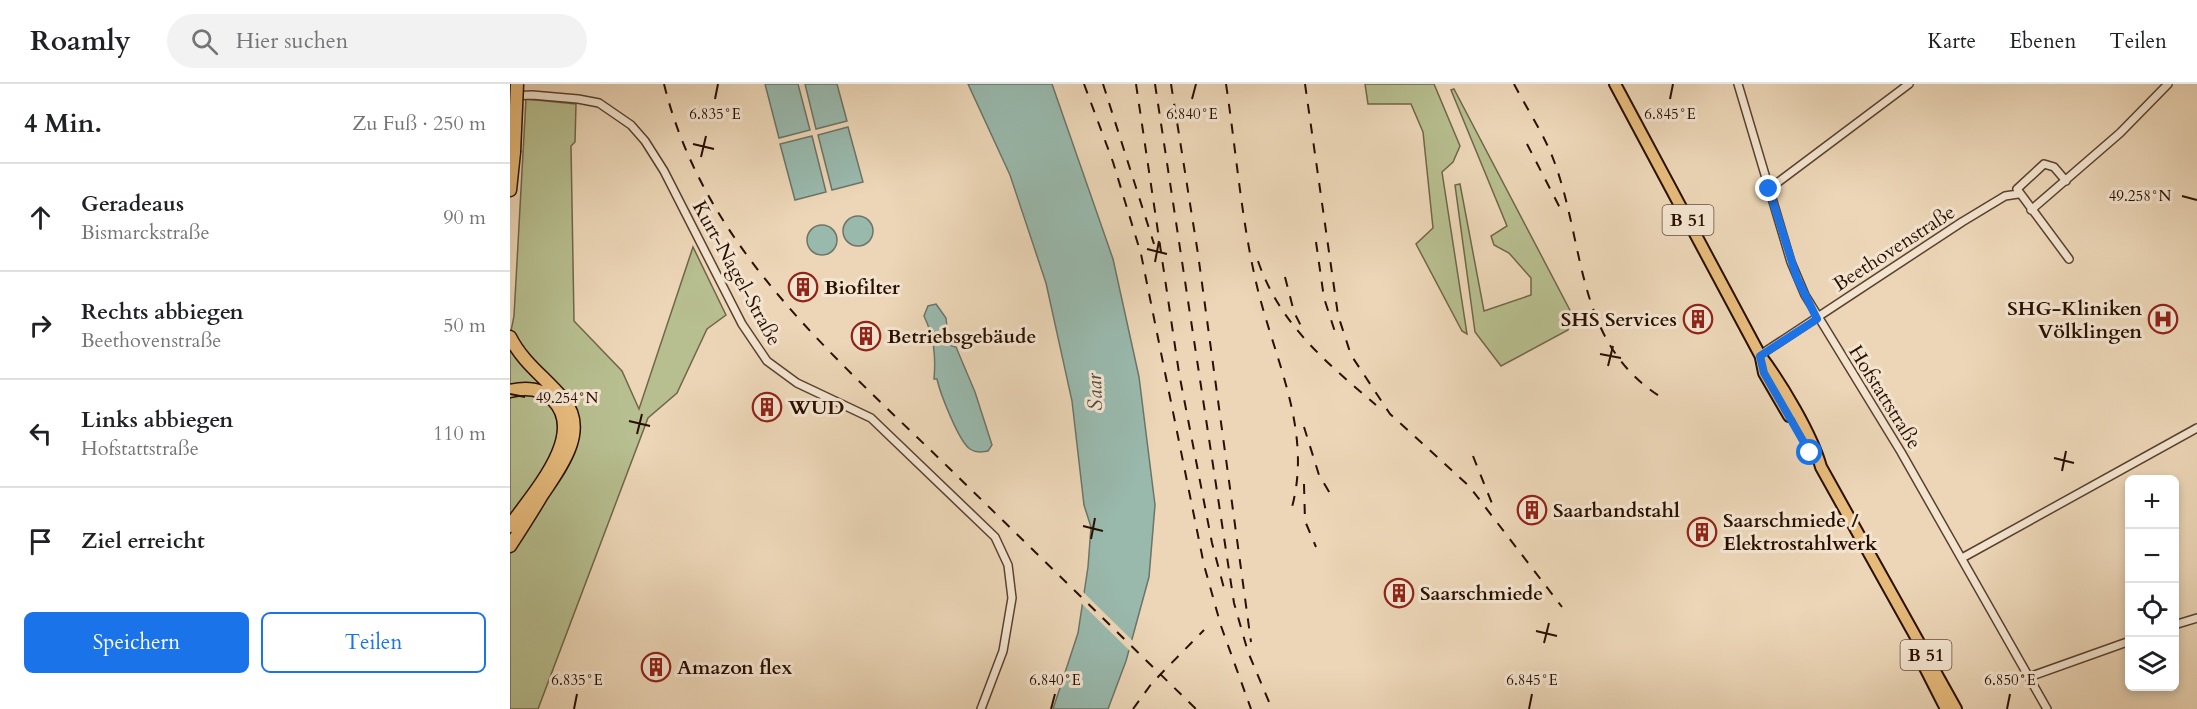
<!DOCTYPE html>
<html lang="de">
<meta charset="utf-8">
<style>
:root{--surface:#fff;--page:#f2f2f2;--text:#202124;--muted:#757577;--line:#e0e0e0;--accent:#1a73e8}
body{margin:0;font-family:Cardo,serif;background:var(--page);color:var(--text)}
.controls{position:absolute;right:18px;bottom:18px;display:grid;overflow:hidden;border-radius:9px;box-shadow:0 3px 9px #0003}
.controls button{width:54px;height:54px;display:grid;place-items:center;padding:0;border:0;border-bottom:2px solid var(--line);background:var(--surface);color:var(--text);font:30px sans-serif}
.stop{position:absolute;width:18px;height:18px;margin:-14px;border:4px solid #1a73e8;border-radius:50%;background:#fff}
.stop.end{background:#1a73e8;border-color:#fff;box-shadow:0 2px 6px #0008}
.list{margin:0;padding:0;list-style:none}
h2{display:flex;justify-content:space-between;align-items:center;height:78px;margin:0;padding:0 24px;font-size:26px}
h2 small{font-size:20px;font-weight:400;color:var(--muted)}
.list li{display:grid;grid-template-columns:39px 1fr auto;gap:18px;align-items:center;box-sizing:border-box;height:108px;padding:0 24px;border-top:2px solid var(--line)}
.list b{display:block;font-size:22px;white-space:nowrap}
.list p{margin:0;font-size:20px;white-space:nowrap;color:var(--muted)}
.list em{font-size:20px;font-style:normal;color:var(--muted)}
.actions{display:flex;gap:12px;padding:18px 24px}
.actions a{flex:1;padding:14px 0;border:2px solid var(--accent);border-radius:9px;text-align:center;font-size:21px;color:var(--accent)}
.actions .main{background:var(--accent);color:#fff}
.icon{flex:none;width:33px;height:33px;fill:none;stroke:currentColor;stroke-width:2;stroke-linecap:round;stroke-linejoin:round}
.map{position:relative;flex:none;width:1687px;height:625px;overflow:hidden}
header{display:flex;align-items:center;gap:36px;box-sizing:border-box;height:84px;padding:0 30px;background:var(--surface);border-bottom:2px solid var(--line)}
header strong{font-size:28px}
nav{display:flex;gap:33px;margin-inline-start:auto;font-size:21px}
.search{width:420px;height:54px;background:var(--page);display:flex;align-items:center;gap:15px;box-sizing:border-box;padding:0 21px;border-radius:33px;color:var(--muted);font-size:22px}
main{display:flex}
aside{flex:1;background:var(--surface)}
.map>svg:first-child{display:block}
.green{fill:#b7be8f;stroke:#706648;stroke-width:1.5}
.water{fill:#99b9ad;stroke:#6c7568;stroke-width:1.5}
.pier{fill:#ecd6b7}
.lines{fill:none;stroke-linecap:round;stroke-linejoin:round}
.minor-casing{stroke:#5a412e;stroke-width:10}
.primary-casing{stroke:#290f00;stroke-width:14}
.motorway-casing{stroke:#290f00;stroke-width:15}
.minor{stroke:#f3e4d0;stroke-width:7}
.primary{stroke:#e6bb7c;stroke-width:10}
.motorway{stroke:#e6bb7c;stroke-width:12}
.rail{stroke:#290f00;stroke-width:2;stroke-dasharray:10 10;stroke-linecap:butt}
.motorway-bridge-casing{stroke:#290f00;stroke-width:15;stroke-linecap:butt}
.motorway-bridge{stroke:#e6bb7c;stroke-width:12}
.route{stroke:#1a73e8;stroke-width:8}
.ticks{fill:none;stroke:#290f00;stroke-width:2}
.labels{text-anchor:middle;dominant-baseline:central;stroke-width:6;stroke-linejoin:round;paint-order:stroke}
.shield{fill:#f3e4d0;stroke:#664f3e;stroke-width:1.5}
.shield-label{font-size:18px;font-weight:bold;fill:#290f00}
.street-label{font-size:20px;fill:#290f00;stroke:#f3e4d0}
.poi-label{font-size:20px;font-weight:bold;fill:#290f00;stroke:#f3e4d0;text-anchor:start}
.water-label{font-size:21px;font-style:italic;fill:#504a3d;stroke:#f3e4d0}
.ticks-label{font-size:15px;text-anchor:middle;fill:#290f00;stroke:#f3e4d0;stroke-width:6;stroke-linejoin:round;paint-order:stroke}
</style>
<header>
<strong>Roamly</strong>
<div class="search"><svg class="icon" aria-label="search" viewBox="0 0 24 24"><circle cx="10" cy="10" r="6"/><path d="M15 15l6 6"/></svg>Hier suchen</div>
<nav><a>Karte</a><a>Ebenen</a><a>Teilen</a></nav>
</header>
<main>
<aside>
<h2>4 Min.<small>Zu Fuß · 250 m</small></h2>
<ul class="list">
<li><svg class="icon" aria-label="ahead" viewBox="0 0 24 24"><path d="M12 20V5M6 11l6-6 6 6"/></svg><div><b>Geradeaus</b><p>Bismarckstraße</p></div><em>90 m</em></li>
<li><svg class="icon" aria-label="right" viewBox="0 0 24 24"><path d="M7 20v-9h11M14 6l5 5-5 5"/></svg><div><b>Rechts abbiegen</b><p>Beethovenstraße</p></div><em>50 m</em></li>
<li><svg class="icon" aria-label="left" viewBox="0 0 24 24"><path d="M17 20v-9H6M10 6l-5 5 5 5"/></svg><div><b>Links abbiegen</b><p>Hofstattstraße</p></div><em>110 m</em></li>
<li><svg class="icon" aria-label="arrive" viewBox="0 0 24 24"><path d="M6 21V4h12l-3 4 3 4H6"/></svg><div><b>Ziel erreicht</b></div></li>
</ul>
<div class="actions"><a class="main">Speichern</a><a>Teilen</a></div>
</aside>
<div class="map">
<svg width="1687" height="625" viewBox="0 0 1687 625">
<rect width="100%" height="100%" fill="#ecd6b7"/>
<filter id="stains"><feTurbulence type="fractalNoise" baseFrequency=".00333" numOctaves="4"/><feColorMatrix values="0 0 0 0 .2 0 0 0 0 .09 0 0 0 0 .02 0 0 0 .5 -.17"/></filter>
<radialGradient id="worn" r=".72"><stop offset=".6" stop-color="#630" stop-opacity="0"/><stop offset="1" stop-color="#630" stop-opacity=".3"/></radialGradient>
<path class="green" d="M855,0H924L950,62L943,78L932,88L957,250L952,247L906,160L923,144L913,48L901,20H858Z
M944,5L1063,232L1058,246L991,282L965,248L945,101L950,100L974,227L1021,211V194L999,169L984,161L981,152L997,142L941,6Z
M16,15L66,20L65,58L61,62L64,237L112,287L129,325L183,163L216,231L197,245L167,309L138,334L28,625H0V252L4,232Z"/>
<path class="water" d="M255,0H288L300,46L269,54Z
M295,0H327L337,37L306,45Z
M458,0H542L603,175L629,293L645,421L639,493L616,577L598,625H543L568,549L578,483L581,443L574,421L562,317L536,199L500,91Z
M338,43L353,98L322,106L308,51Z
M302,52L316,108L285,116L270,60Z
M333 147a15 15 0 1 1 30 0a15 15 0 1 1-30 0Z
M297 156a15 15 0 1 1 30 0a15 15 0 1 1-30 0Z
M426,220L436,234L439,261L446,263L465,308L482,361L478,367C471,368 466,369 460,365C449,358 430,309 427,295H424C426,272 424,253 414,232L418,222Z"/>
<path class="pier" d="M571,506L624,558L621,568L569,517Z"/>
<g class="lines">
<g class="minor-casing">
<path id="minor" d="M1228,0L1281,178L1295,211L1391,368L1537,625
M0,12L22,11L68,15L89,19L121,41L135,57L154,87L232,240L257,277L287,299L361,334L485,453L498,481L502,514L493,567L471,625
M1556,97L1544,83L1534,80L1507,105L1559,175
M1259,105L1399,0
M1521,126L1610,49L1658,0
M1250,271L1452,138L1495,112L1508,110
M1452,474L1687,344
M1664,541L1687,534
M1519,593L1620,557"/>
</g>
<g class="primary-casing">
<path id="primary" d="M1105,0L1250,271C1271,299 1302,350 1311,383L1446,625
M1251,274L1254,289L1279,332
M1404,562L1436,625"/>
</g>
<g class="motorway-casing">
<path id="motorway" d="M0,106L4,68
M0,253C13,279 36,294 54,316C79,347 50,384 32,411C22,428 11,445 0,462
M0,307C16,303 31,304 43,316C78,351 21,411 0,442"/>
</g>
<use href="#minor" class="minor"/>
<use href="#primary" class="primary"/>
<use href="#motorway" class="motorway"/>
<path class="rail" d="M154,0C194,163 324,272 439,384C521,464 604,545 686,625
M574,0L603,78L631,170L694,481L711,542L741,625
M593,0L644,160
M626,0L669,289L702,459L715,508
M645,0L724,519L738,568L762,625
M661,0L688,170L741,558
M716,0C726,66 731,133 746,198C763,273 803,345 782,423
M795,0L828,231L841,271L880,330L959,402L1052,523
M1004,0C1017,25 1034,50 1044,77C1076,163 1065,261 1154,315
M1017,60L1050,124
M806,158L814,214L825,248
M748,177C770,241 817,279 866,321
M775,193L784,228L794,248
M794,343L809,391L821,411
M963,372L985,427
M794,400L795,437L806,463
M623,625L642,599L694,546"/>
<g class="motorway-bridge-casing">
<path id="motorway-bridge" d="M4,68L7,0"/>
</g>
<use href="#motorway-bridge" class="motorway-bridge"/>
</g>
<g class="lines">
<path class="route" d="M1259,105L1287,194L1307,235L1250,272L1254,289L1300,369"/>
</g>
<path class="ticks" d="M205,15L208,0M682,15L686,0M1160,15L1163,0M183,60L204,65M191,73L196,52M1672,112L1687,116M637,165L657,170M645,178L649,157M1090,270L1111,274M1098,282L1103,262M0,310L15,313M119,337L140,342M127,350L132,330M1544,374L1564,379M1552,387L1556,367M573,442L593,447M581,455L585,434M1026,547L1047,552M1034,559L1039,539M64,625L67,610M541,625L545,610M1019,625L1022,610M1497,625L1500,610"/>
<defs>
<g id="building-ring" transform="scale(1.5)"><circle r="9.5" fill="#f3e4d0" stroke="#8f2418" stroke-width="1.5"/><path d="M-4-6H4V6H1V3H-1V6H-4ZM-2.5-4.3h1.7v1.8h-1.7ZM.8-4.3h1.7v1.8H.8ZM-2.5-1h1.7V.8h-1.7ZM.8-1h1.7V.8H.8Z" fill="#8f2418"/></g>
<g id="hospital-ring" transform="scale(1.5)"><circle r="9.5" fill="#f3e4d0" stroke="#8f2418" stroke-width="1.5"/><path d="M-5-5h3v3.5h4V-5h3V5h-3V1.5h-4V5h-3Z" fill="#8f2418"/></g>
</defs>
<g fill-rule="evenodd">
<use href="#building-ring" x="293" y="203"/>
<use href="#building-ring" x="1188" y="235"/>
<use href="#hospital-ring" x="1653" y="235"/>
<use href="#building-ring" x="356" y="252"/>
<use href="#building-ring" x="257" y="323"/>
<use href="#building-ring" x="1022" y="426"/>
<use href="#building-ring" x="1192" y="448"/>
<use href="#building-ring" x="889" y="509"/>
<use href="#building-ring" x="146" y="583"/>
</g>
<g class="labels">
<g class="shield">
<rect x="1152.5" y="121" width="51" height="30" rx="4.5"/>
<rect x="1390.5" y="556" width="51" height="30" rx="4.5"/>
</g>
<g class="shield-label">
<text x="1178" y="136">B 51</text>
<text x="1416" y="571">B 51</text>
</g>
<g class="street-label">
<text transform="translate(1384 164) rotate(-33)">Beethovenstraße</text>
<text transform="translate(227 189) rotate(61)">Kurt-Nagel-Straße</text>
<text transform="translate(1375 313) rotate(58)">Hofstattstraße</text>
</g>
<g class="poi-label">
<text x="314" y="203">Biofilter</text>
<text x="1632" y="224" text-anchor="end">SHG-Kliniken<tspan x="1632" dy="23">Völklingen</tspan></text>
<text x="1167" y="235" text-anchor="end">SHS Services</text>
<text x="377" y="252">Betriebsgebäude</text>
<text x="278" y="323">WUD</text>
<text x="1043" y="426">Saarbandstahl</text>
<text x="1213" y="436">Saarschmiede /<tspan x="1213" dy="23">Elektrostahlwerk</tspan></text>
<text x="910" y="509">Saarschmiede</text>
<text x="167" y="583">Amazon flex</text>
</g>
<g class="water-label">
<text transform="translate(585 308) rotate(-92)">Saar</text>
</g>
</g>
<g class="ticks-label">
<text x="205" y="35">6.835°E</text>
<text x="682" y="35">6.840°E</text>
<text x="1160" y="35">6.845°E</text>
<text x="1630" y="117">49.258°N</text>
<text x="57" y="319">49.254°N</text>
<text x="67" y="601">6.835°E</text>
<text x="545" y="601">6.840°E</text>
<text x="1022" y="601">6.845°E</text>
<text x="1500" y="601">6.850°E</text>
</g>
<rect width="100%" height="100%" filter="url(#stains)"/>
<rect width="100%" height="100%" fill="url(#worn)"/>
</svg>
<div class="controls">
<button>+</button>
<button>−</button>
<button><svg class="icon" aria-label="locate" viewBox="0 0 24 24"><circle cx="12" cy="12" r="6"/><path d="M12 2v4M12 18v4M2 12h4M18 12h4"/></svg></button>
<button><svg class="icon" aria-label="layers" viewBox="0 0 24 24"><path d="M12 4l9 5-9 5-9-5zM3 14l9 5 9-5"/></svg></button>
</div>
<div class="stop" style="left:1300px;top:369px"></div>
<div class="stop end" style="left:1259px;top:105px"></div>
</div>
</main>
